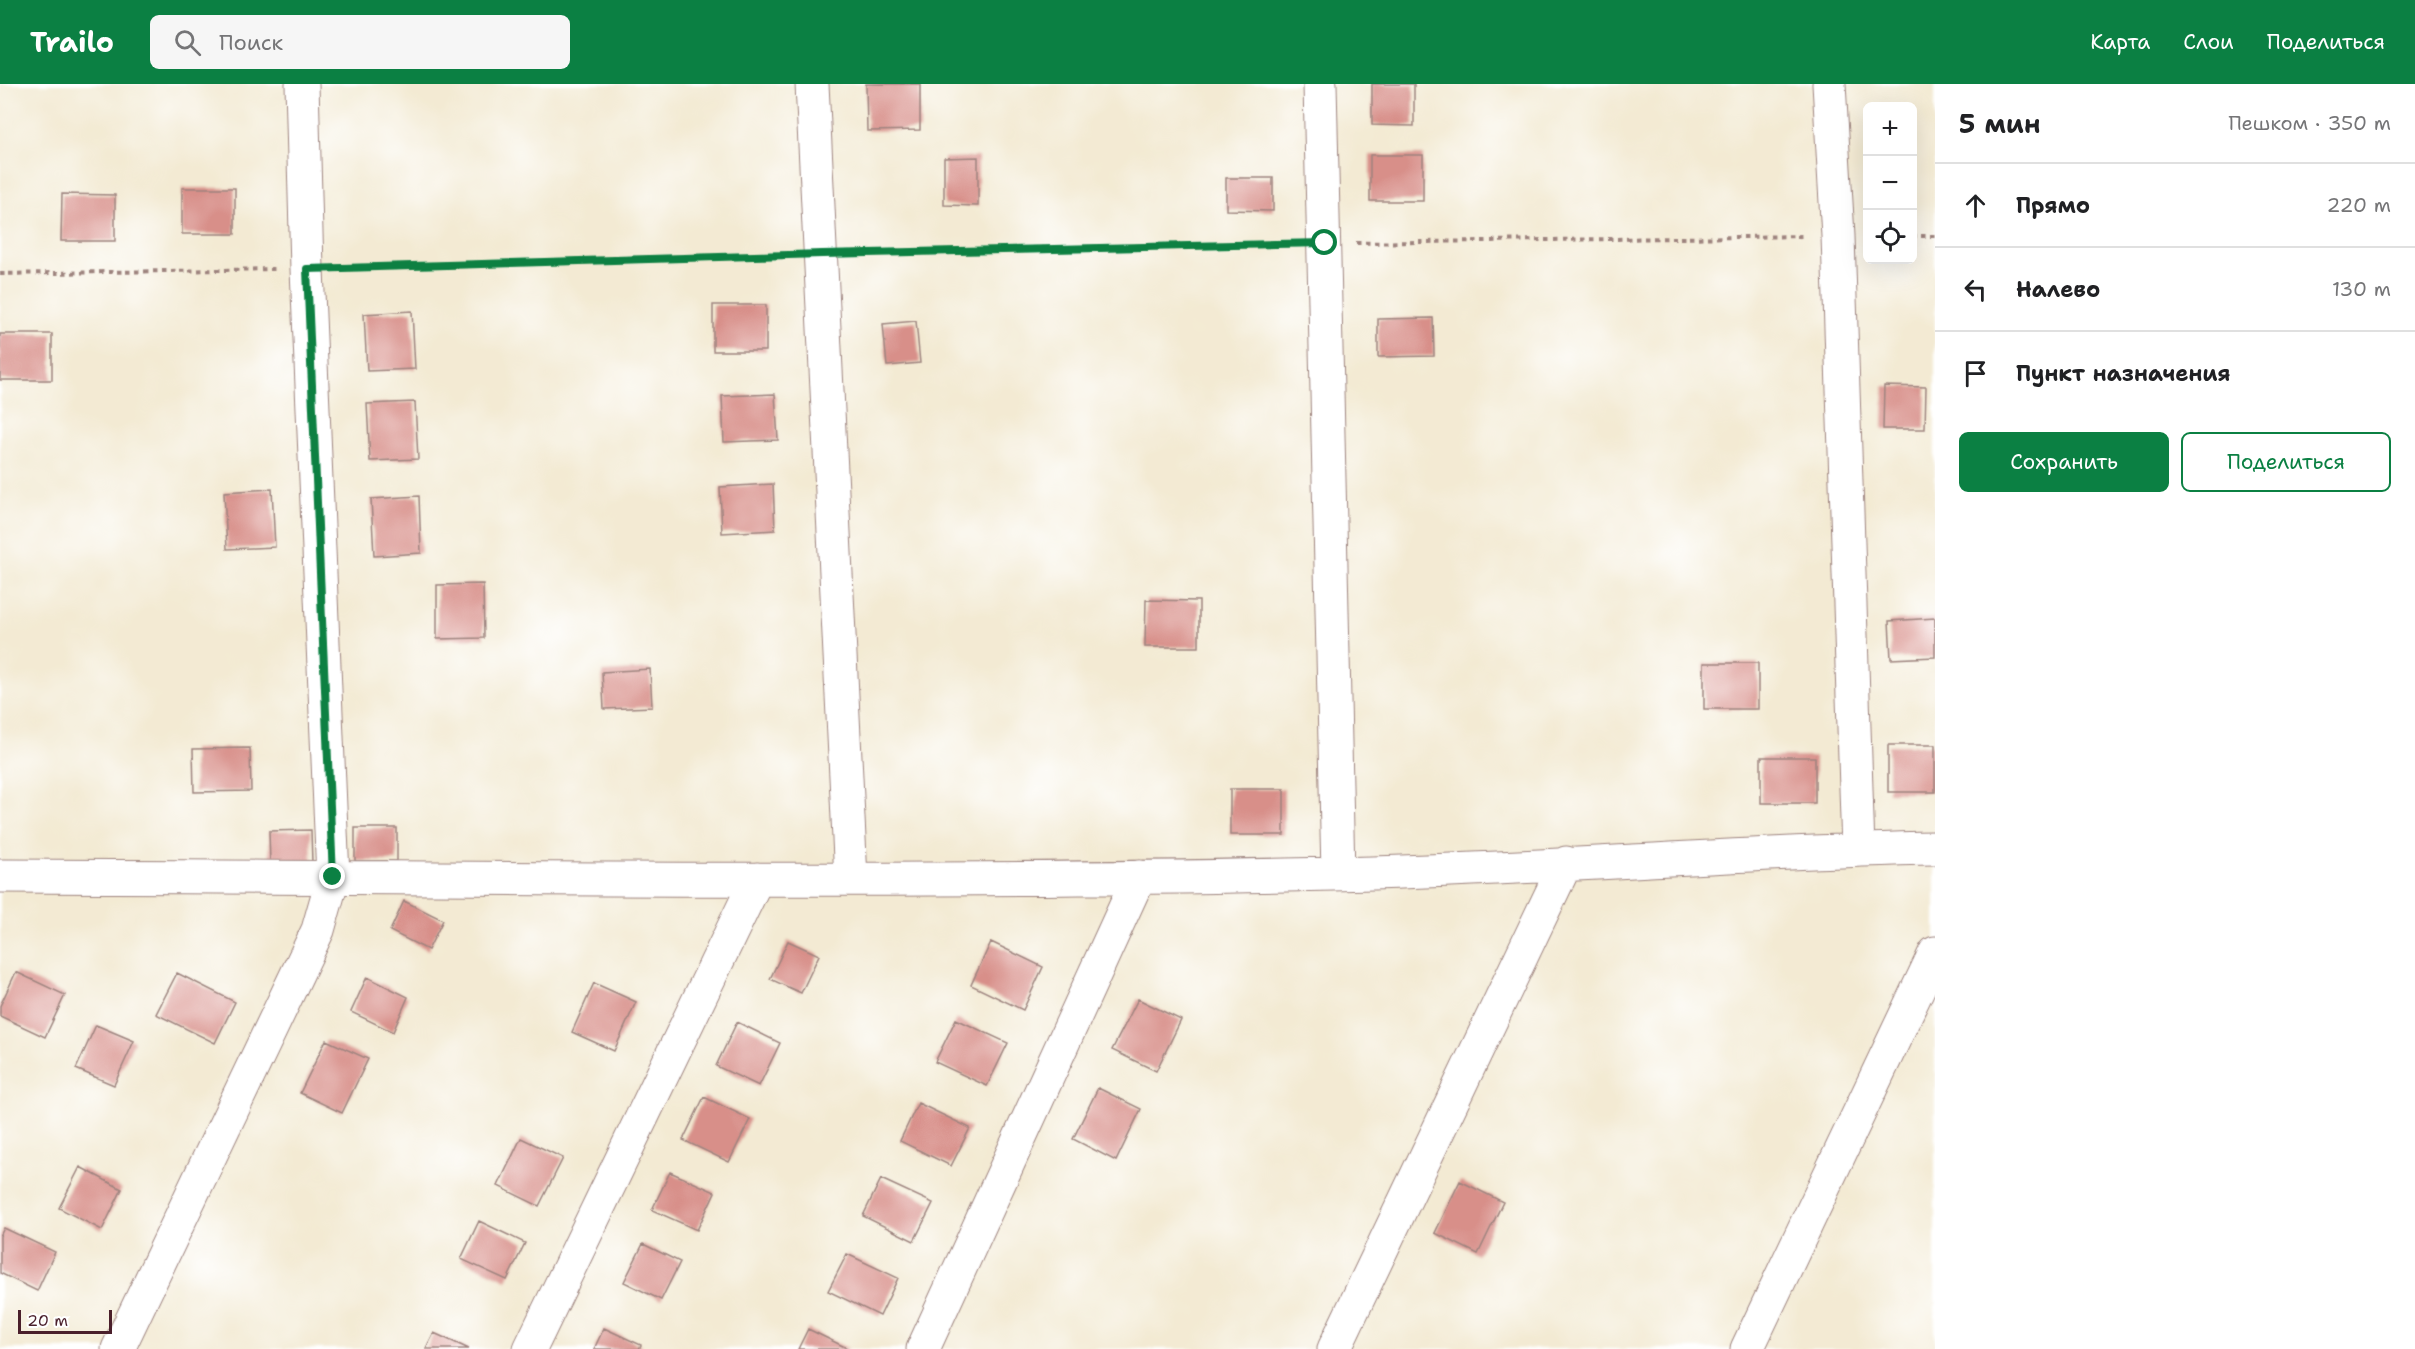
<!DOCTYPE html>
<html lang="ru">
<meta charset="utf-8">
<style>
:root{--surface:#fff;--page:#f6f6f6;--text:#202124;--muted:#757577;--line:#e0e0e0;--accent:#0b8043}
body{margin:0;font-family:"Shantell Sans",sans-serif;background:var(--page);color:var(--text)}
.controls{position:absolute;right:18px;top:18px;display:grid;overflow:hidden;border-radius:9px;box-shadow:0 6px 24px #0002}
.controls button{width:54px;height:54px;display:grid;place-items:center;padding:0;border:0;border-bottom:2px solid var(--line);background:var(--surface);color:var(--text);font:30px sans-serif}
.scale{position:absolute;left:18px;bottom:15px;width:94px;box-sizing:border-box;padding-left:6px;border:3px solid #4a1f2b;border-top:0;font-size:16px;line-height:21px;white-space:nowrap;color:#4a1f2b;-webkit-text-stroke:4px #fff;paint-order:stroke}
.stop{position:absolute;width:18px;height:18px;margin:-14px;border:4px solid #0b8043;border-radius:50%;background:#fff}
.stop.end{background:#0b8043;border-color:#fff;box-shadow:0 2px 6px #0008}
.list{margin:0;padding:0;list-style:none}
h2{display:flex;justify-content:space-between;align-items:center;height:78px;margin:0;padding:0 24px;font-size:26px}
h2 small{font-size:20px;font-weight:400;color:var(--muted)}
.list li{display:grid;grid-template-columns:39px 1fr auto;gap:18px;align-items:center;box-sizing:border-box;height:84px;padding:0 24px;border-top:2px solid var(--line)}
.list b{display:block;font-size:22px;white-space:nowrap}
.list em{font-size:20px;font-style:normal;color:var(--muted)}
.actions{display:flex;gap:12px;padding:18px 24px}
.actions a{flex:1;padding:14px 0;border:2px solid var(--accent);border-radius:9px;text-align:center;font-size:21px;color:var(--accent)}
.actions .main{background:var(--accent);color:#fff}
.icon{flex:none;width:33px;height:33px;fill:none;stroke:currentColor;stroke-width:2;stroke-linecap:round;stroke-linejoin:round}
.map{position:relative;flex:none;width:1935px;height:1265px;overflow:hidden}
header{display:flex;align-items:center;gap:36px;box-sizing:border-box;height:84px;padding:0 30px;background:var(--accent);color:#fff}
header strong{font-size:28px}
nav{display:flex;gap:33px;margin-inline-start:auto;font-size:21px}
.search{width:420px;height:54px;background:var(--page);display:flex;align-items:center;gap:15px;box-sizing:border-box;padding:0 21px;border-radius:9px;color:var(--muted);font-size:22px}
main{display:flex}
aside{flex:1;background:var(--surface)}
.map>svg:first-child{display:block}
.building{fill:#d88f89}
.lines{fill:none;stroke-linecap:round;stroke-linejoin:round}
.minor-casing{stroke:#9e847f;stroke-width:35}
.path{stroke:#9e847f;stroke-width:4;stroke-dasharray:4.5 4.5;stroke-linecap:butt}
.minor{stroke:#fff;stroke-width:33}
.route{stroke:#0b8043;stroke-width:8}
</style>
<header>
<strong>Trailo</strong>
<div class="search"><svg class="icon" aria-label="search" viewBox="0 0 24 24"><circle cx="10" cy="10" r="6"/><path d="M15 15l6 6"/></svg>Поиск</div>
<nav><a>Карта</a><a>Слои</a><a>Поделиться</a></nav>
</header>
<main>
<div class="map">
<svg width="1935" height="1265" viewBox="0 0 1935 1265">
<rect width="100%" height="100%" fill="#fff"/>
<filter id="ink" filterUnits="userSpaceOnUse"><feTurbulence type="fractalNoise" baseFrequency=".0167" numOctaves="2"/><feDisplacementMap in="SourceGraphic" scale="12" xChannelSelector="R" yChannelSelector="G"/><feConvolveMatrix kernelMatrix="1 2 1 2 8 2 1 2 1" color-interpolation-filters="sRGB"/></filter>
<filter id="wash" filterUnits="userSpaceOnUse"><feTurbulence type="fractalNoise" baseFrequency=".008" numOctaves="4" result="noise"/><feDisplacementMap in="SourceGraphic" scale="24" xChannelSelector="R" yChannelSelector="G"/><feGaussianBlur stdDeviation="1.35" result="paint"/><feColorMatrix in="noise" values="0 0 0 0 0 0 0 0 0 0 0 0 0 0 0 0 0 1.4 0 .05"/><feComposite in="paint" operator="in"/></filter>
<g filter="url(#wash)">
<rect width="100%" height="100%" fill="#f3ead3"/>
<g id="blocks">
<path class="building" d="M866,0H920V46L867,47Z
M1372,0H1414V42L1372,41Z
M1370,71H1423V117H1370Z
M978,73V122L944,121V74Z
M1226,94H1273V127L1226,126Z
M182,104H235V150H182Z
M62,110L115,111V157H61Z
M713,221H766V267H713Z
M412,227L415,285L367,287L364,230Z
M1433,234L1434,272L1378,273V235Z
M916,237L920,279L887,282L883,240Z
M0,250H52V296H0Z
M1884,302L1926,303L1925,345H1883Z
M775,310L778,356L724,358L722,312Z
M415,318L418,375L370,377L367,320Z
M773,400L775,446L722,449L720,403Z
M272,405L275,463L227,465L224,408Z
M419,412L421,469L374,472L371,415Z
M483,500L484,554L437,555V501Z
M1146,516L1199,517V563H1145Z
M1935,534V573L1891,575L1889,537Z
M1704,579H1758V625H1704Z
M650,585L652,623L604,625L602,588Z
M1888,661H1935V708H1888Z
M250,664L251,707L194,708L193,665Z
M1761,673H1815V719H1761Z
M1230,705H1284V751H1230Z
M355,744H397V777H355Z
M311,746L312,779L270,780L269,747Z
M404,817L443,836L428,866L390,847Z
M788,857L819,871L801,909L770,895Z
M991,858L1043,883L1023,926L971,901Z
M16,888L65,911L45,953L0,932V922Z
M177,889L235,918L215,959L156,930Z
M367,893L408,913L393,948L351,928Z
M594,899L636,918L614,967L572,948Z
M1138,915L1181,936L1156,987L1112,966Z
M956,935L1008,959L987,1002L935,978Z
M737,938L780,959L759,1002L716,982Z
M96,941L134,957L114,1001L76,985Z
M326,956L368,975L342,1029L300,1009Z
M1098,1004L1141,1025L1116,1077L1073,1055Z
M704,1013L750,1035L729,1078L683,1056Z
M918,1019L970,1044L951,1082L900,1057Z
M521,1054L563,1074L539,1122L498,1102Z
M80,1083L122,1105L102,1146L59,1124Z
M670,1088L715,1108L697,1146L652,1126Z
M881,1095L933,1119L914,1157L863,1132Z
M1460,1097L1503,1118L1478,1170L1435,1149Z
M479,1137L525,1159L507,1196L461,1175Z
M4,1144L55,1168L37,1207L0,1189V1152Z
M643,1160L680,1178L661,1216L624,1198Z
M847,1170L898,1194L880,1232L828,1207Z
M604,1244L641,1261L639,1265H594Z
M808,1245L849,1265H798Z
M434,1249L469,1265H426Z"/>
</g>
</g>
<g filter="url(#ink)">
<use href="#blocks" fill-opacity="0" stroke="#9e847f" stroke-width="1.5"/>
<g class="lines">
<g class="minor-casing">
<path id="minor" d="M812,0L851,795
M1320,0L1338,790
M1829,0L1838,152L1858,766
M0,792C444,793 888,800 1333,790C1533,786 1734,768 1935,764
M118,1265L318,846L333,793L307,185L302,0
M530,1265L757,795
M923,1265L1139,793
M1334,1265L1566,779
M1747,1265L1935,869"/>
</g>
<path class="path" d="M1912,152H1935
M1356,159L1805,152
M852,169L1292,160
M340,184L788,171
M0,190L275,185"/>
<use href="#minor" class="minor"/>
</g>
</g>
<g class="lines" filter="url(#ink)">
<path class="route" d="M333,793L307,185L822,170L1325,159"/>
</g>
</svg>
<div class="controls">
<button>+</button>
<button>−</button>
<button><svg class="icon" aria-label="locate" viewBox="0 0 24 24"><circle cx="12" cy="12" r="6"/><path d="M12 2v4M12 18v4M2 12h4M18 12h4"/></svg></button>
</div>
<div class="scale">20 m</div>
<div class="stop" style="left:1325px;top:159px"></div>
<div class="stop end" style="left:333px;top:793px"></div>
</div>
<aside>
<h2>5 мин<small>Пешком · 350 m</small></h2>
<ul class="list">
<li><svg class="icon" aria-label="ahead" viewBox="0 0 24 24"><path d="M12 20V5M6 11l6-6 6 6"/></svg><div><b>Прямо</b></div><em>220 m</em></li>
<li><svg class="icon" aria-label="left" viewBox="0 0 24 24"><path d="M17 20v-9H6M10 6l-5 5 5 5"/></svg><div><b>Налево</b></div><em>130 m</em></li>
<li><svg class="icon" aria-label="arrive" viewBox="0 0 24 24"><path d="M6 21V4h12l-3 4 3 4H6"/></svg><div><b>Пункт назначения</b></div></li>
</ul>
<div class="actions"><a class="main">Сохранить</a><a>Поделиться</a></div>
</aside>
</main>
